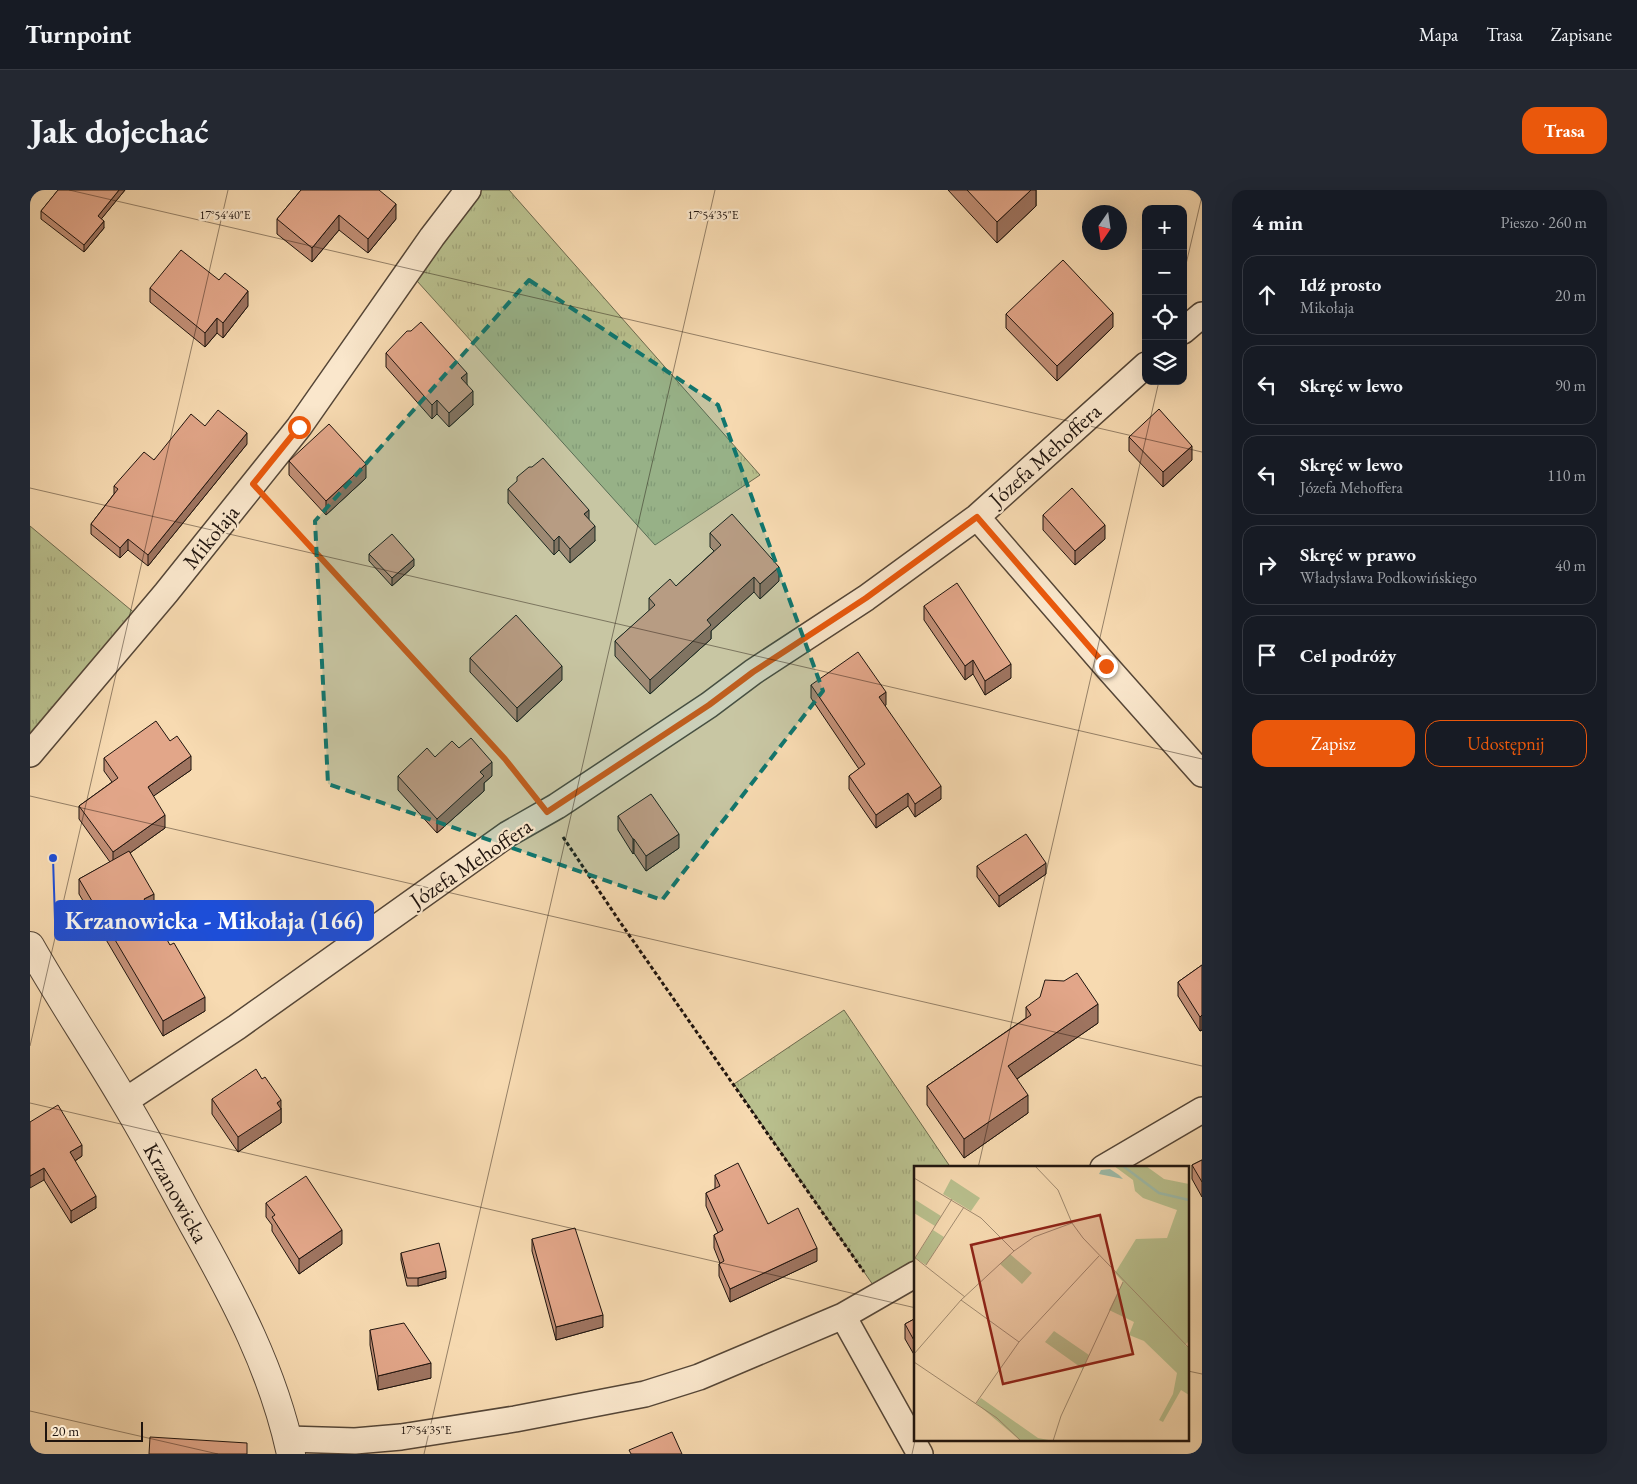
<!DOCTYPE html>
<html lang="pl">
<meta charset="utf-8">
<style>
:root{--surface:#171b24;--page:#242831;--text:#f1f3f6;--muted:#9ea1a6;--line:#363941;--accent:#ea580c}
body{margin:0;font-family:"EB Garamond",serif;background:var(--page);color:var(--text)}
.controls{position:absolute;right:15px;top:15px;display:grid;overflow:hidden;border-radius:10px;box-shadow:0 5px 20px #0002}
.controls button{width:45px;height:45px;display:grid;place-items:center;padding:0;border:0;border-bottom:1px solid var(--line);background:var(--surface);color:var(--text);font:25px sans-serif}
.compass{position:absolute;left:1052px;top:15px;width:45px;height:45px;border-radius:50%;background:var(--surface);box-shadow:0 5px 20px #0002;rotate:193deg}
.scale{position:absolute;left:15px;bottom:12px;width:98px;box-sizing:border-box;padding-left:5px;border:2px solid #1f140e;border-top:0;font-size:14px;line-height:18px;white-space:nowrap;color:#1f140e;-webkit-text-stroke:4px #fae7cc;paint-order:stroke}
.stop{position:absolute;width:15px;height:15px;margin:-11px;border:4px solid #ea580c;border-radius:50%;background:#fff}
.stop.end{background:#ea580c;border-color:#fff;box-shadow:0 1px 5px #0008}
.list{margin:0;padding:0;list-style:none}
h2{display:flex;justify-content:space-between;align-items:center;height:65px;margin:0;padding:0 20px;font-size:21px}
h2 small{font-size:16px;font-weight:400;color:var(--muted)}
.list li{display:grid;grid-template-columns:32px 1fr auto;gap:15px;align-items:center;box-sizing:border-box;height:80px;margin:0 10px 10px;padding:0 10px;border:1px solid var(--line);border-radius:15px}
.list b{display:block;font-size:19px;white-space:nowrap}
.list p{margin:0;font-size:16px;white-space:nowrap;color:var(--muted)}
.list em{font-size:16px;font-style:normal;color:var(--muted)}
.actions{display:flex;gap:10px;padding:15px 20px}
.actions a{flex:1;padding:11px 0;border:1px solid var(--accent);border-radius:15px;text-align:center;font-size:18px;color:var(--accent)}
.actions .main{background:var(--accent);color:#fff}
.icon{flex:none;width:28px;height:28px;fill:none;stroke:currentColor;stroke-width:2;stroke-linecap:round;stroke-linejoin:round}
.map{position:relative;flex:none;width:1172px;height:1264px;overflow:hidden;border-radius:15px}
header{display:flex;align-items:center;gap:30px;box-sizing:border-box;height:70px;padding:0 25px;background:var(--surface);border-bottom:1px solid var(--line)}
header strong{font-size:24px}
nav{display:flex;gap:28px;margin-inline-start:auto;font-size:18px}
.intro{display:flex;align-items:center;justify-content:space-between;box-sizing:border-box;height:120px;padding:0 30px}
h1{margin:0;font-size:35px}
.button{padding:12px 22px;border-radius:15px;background:var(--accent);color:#fff;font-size:18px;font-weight:700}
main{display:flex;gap:30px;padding:0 30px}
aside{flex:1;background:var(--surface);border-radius:15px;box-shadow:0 5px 20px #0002}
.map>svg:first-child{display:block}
.grass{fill:url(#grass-tufts);stroke:#6c6a4e}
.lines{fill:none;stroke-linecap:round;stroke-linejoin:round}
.minor-casing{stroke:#554637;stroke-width:28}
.tertiary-casing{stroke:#554637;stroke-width:30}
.path{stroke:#1f140e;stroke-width:3;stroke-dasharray:4 2.5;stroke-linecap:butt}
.minor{stroke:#fae7cc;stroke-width:25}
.tertiary{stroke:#fae7cc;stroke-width:28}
.wall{fill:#c28f76;stroke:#1f140e}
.shaded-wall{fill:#9e7460;stroke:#1f140e}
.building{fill:#e2a689;stroke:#1f140e}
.route{stroke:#ea580c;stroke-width:6}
.marked{fill:#0f766e;fill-opacity:0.2;stroke:#0f766e;stroke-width:4;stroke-dasharray:10 6;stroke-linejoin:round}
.ticks{fill:none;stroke:#1f140e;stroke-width:1;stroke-opacity:0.45}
.labels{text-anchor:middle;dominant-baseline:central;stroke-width:4.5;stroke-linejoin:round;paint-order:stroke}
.street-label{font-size:22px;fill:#1f140e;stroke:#fae7cc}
.inset-river{fill:none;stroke:#9ebba9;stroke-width:2.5}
.inset-road{fill:none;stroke:#a18b70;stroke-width:1}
.view{fill:#8f2418;fill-opacity:0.15;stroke:#8f2418;stroke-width:2.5}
.inset-edge{fill:none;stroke:#1f140e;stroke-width:2.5}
.ticks-label{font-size:12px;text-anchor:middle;fill:#1f140e;stroke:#fae7cc;stroke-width:4.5;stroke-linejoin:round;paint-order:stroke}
.leader{fill:none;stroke:#1d4ed8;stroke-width:2}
.callout-dot{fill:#1d4ed8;stroke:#fae7cc;stroke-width:2}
.callout{fill:#1d4ed8;stroke:#1d4ed8;stroke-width:2}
.callout-label{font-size:24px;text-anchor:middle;font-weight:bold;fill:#fff}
</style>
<header>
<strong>Turnpoint</strong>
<nav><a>Mapa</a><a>Trasa</a><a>Zapisane</a></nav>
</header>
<div class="intro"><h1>Jak dojechać</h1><a class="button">Trasa</a></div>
<main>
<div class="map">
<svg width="1172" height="1264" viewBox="0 0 1172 1264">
<defs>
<pattern id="grass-tufts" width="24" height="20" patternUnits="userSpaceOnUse" patternTransform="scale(1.25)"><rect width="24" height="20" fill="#b9c08e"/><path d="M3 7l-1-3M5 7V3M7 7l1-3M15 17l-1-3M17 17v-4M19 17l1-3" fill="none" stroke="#9fa479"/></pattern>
</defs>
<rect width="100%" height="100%" fill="#f7dab1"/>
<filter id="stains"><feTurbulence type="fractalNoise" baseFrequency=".004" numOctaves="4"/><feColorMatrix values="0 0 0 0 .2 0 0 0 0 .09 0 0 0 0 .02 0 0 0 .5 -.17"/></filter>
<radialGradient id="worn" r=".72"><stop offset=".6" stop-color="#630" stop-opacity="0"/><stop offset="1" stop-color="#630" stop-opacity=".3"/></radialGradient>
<path class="grass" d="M438,0H479L730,285L625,355L378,81Z
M0,336L113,430L0,564Z
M814,820L921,978H886V1084L850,1105L704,894Z"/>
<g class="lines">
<g class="minor-casing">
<path id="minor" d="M1153,141L1172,125
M947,327L1076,476L1172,584
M0,564L136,403L269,237L402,47L438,0
M95,911L207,837L478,644L527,616L679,515L723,482L836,408L947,327L1116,175
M1073,978L1172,920
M813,1126L890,1264
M258,1249L325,1251L371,1247L485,1229L615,1204L669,1187L813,1126L886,1084"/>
</g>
<g class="tertiary-casing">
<path id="tertiary" d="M0,756C30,809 64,859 95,912C119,952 141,994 163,1034C205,1109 243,1180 261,1264"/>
</g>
<path class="path" d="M243,316L475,569L499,599
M533,647L590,732L834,1082"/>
<use href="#minor" class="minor"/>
<use href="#tertiary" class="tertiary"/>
</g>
<path class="wall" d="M28,0H95L71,29L74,38L54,62L11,29V21Z
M271,0L366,29L338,63L309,40L282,72L247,44V29Z
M918,0H1006V16L967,53Z
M189,90L218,116L193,148L187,143L175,157L120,112V98Z
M976,124L1083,137L1027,191L976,138Z
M356,163L437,194L443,215L419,237L407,224L402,229L356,177Z
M175,236L217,254L118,376L98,360L90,368L61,344V334L84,304V296Z
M1099,247L1162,270L1133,297L1099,261Z
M259,271L336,288L296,325L259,285Z
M478,299L559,330L565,351L540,373L529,360L524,365L478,313Z
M1013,325L1075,349L1045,375L1013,340Z
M680,343L749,391L730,409L724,402L681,441V449L620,504L585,466V451L619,421V408L646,396L684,361L680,357Z
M339,364L384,376L362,396L339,371Z
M894,416L981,488L955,505L943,484L935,490L894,430Z
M440,468L532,490L487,532L440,482Z
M781,495L856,515L855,516L911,609L885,627L878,616L846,638L819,599V586L829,579L781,508Z
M140,551L161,580L123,606L135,638L100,663L124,718L120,720L175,821L133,846L49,704V689L80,672L49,629V616L82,592L74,581V568Z
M429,558L462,586L454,593V601L407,643L368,600V586L405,567Z
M588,626L649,658L616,681L604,663L603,664L588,640Z
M947,676L1016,684L969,717L947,687Z
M1172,775V840L1170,841L1148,806V792Z
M996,817L1068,833L987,889L998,923L934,968L897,915V896L996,828Z
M182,909L251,918V933L208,962L182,924Z
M0,932L52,966L45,971L66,1018L41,1033L14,990Z
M1172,970V1007L1162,989V975Z
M685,985L738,1034L787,1071L700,1112L689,1086V1074L690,1073L684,1058V1045L688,1043L676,1016V1003L685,999Z
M236,1013L312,1054L269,1084L242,1041V1035L236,1027Z
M502,1049L573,1137L526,1150L502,1061Z
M371,1063L416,1088L388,1096H377L371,1070Z
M886,1128V1168L875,1149V1134Z
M340,1140L401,1188L348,1200L340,1155Z"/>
<path class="shaded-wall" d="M89,0H95L68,33V26Z
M1001,0H1006V16L967,53V32Z
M366,14V29L338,63V49Z
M309,25V40L282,72V58Z
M74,31V38L54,62V55Z
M218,101V116L193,148V133Z
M1083,123V137L1027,191V176Z
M187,128V143L175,157V143Z
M437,183V198L431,188Z
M443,201V215L419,237V223Z
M407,210V224L402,229V215Z
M217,243V254L118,376V365Z
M1162,256V270L1133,297V282Z
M336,274V288L296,325V311Z
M559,320V334L554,324Z
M1075,335V349L1045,375V361Z
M565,336V351L540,373V359Z
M529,346V360L524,365V351Z
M98,349V360L90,368V358Z
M384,369V376L362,396V388Z
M749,377V391L730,409V394Z
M724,387V402L681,441V449L620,504V490L677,430Z
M943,470V484L935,490V476Z
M981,474V488L955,505V491Z
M532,476V490L487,532V518Z
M856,502V515L849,520V507Z
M161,566V580L118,610V597Z
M462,572V586L454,593V601L407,643V629L450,582Z
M911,596V609L885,627V614Z
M878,603V616L846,638V625Z
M135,625V638L83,675V662Z
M649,644V658L616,681V666Z
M603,649H604V663L603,664Z
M1016,673V684L969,717V706Z
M124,704V718L114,724V709Z
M175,807V821L133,846V831Z
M1068,814V833L978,895V876Z
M1172,825V840L1170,841V827Z
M998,905V923L934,968V949Z
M251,910V933L208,962V947L247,913Z
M52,955V966L40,974V962Z
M14,978V990L0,998V986Z
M66,1006V1018L41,1033V1021Z
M312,1040V1054L269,1084V1069Z
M787,1058V1071L700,1112V1099Z
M416,1081V1088L388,1096V1088Z
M573,1125V1137L526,1150V1137Z
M401,1173V1188L348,1200V1186Z"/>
<path class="building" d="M28,0H89L68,26L74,31L54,55L11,21Z
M271,0H349L366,14L338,49L309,25L282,58L247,29Z
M937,0H1001L967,32Z
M151,60L189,90L195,83L218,101L193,133L187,128L175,143L120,98Z
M1033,70L1083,123L1027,176L976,124Z
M391,132L437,183L431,188L443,201L419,223L407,210L402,215L356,163L377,141H381Z
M1129,219L1162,256L1133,282L1099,247Z
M188,220L217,243L118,365L98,349L90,358L61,334L88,299L84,296L114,262L124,270L161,224L175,236Z
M299,234L336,274L296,311L259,271Z
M513,268L559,320L554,324L565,336L540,359L529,346L524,351L478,299L487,291V287L499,277H502Z
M1042,298L1075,335L1045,361L1013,325Z
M702,324L749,377L730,394L724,387L677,430L681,435L620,490L585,451L625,415L619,408L640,389L646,396L691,355L680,343Z
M362,344L384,369L362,388L339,364Z
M927,393L981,474L955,491L943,470L935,476L894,416Z
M486,425L532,476L487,518L440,468Z
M828,462L856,502L849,507L911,596L885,614L878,603L846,625L819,586L835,574L781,495Z
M126,531L140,551L147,546L161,566L118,597L135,625L83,662L49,616L88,588L74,568Z
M441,548L462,572L450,582L454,586L407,629L368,586L397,558L405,567L422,551L429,558Z
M621,604L649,644L616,666L604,649H603L588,626Z
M996,644L1016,673L969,706L947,676Z
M99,661L124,704L114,709L140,755L144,753L175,807L133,831L49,689Z
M1172,775V825L1170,827L1148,792Z
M1047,783L1068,814L978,876L998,905L934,949L897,896L1001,825L996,817L1010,807L1015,790L1034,791Z
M226,879L232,889L235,887L251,910L247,913L251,919L208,947L182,909Z
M28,915L52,955L40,962L66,1006L41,1021L14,978L0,986V932Z
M1172,970V992L1162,975Z
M708,973L738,1034L768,1018L787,1058L700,1099L689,1074L694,1071L684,1045L693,1040L676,1003L690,996L685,985Z
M276,986L312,1040L269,1069L242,1027L245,1025L236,1013Z
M545,1038L573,1125L526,1137L502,1049Z
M409,1053L416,1081L388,1088H377L371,1063Z
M886,1128V1154L875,1134Z
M374,1133L401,1173L348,1186L340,1140Z
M642,1242L652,1264H601L599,1260Z
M120,1247L217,1253V1264H119Z"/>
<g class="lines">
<path class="route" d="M269,237L223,294L475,569L517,622L679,515L723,482L836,408L947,327L1076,476"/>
</g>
<path class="marked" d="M499,90L688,215L793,501L632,710L298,594L285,331Z"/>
<path class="ticks" d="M39,0L1172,262M1153,87L1172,6M0,298L1172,569M0,606L1172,876M0,856L198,0M0,913L886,1118M948,978L1129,191M1158,1181L1172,1184M0,1221L188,1264M394,1264L685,0M882,1264L886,1246"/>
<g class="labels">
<g class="street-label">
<text transform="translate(1015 265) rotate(-42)">Józefa Mehoffera</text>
<text transform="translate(181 347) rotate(-51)">Mikołaja</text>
<text transform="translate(441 673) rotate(-34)">Józefa Mehoffera</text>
<text transform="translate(146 1003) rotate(61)">Krzanowicka</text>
</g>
</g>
<g transform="translate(884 976)">
<rect width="275" height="275" fill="#f7dab1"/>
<path d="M200,0H232L250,13L275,18V175L271,179L275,182V229L267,224L249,256L245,254L259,228L263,207L230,175L215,169L220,156L195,144L209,116L201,107L222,73L253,72L263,44L229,32L221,25L219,14ZM37,13L66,32L57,45L29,28ZM0,33L27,50L21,60L0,47ZM19,64L30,71L12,99L1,92ZM96,88L118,107L108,118L86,98ZM140,165L175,189L169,203L131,176Z" fill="#b9c08e"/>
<path d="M67,232L124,272L140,275H107L62,237Z" fill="#b9c08e"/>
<path d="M196,3L205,9L209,13L185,8L187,4Z" fill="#9ebba9"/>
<path class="inset-river" d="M209,0L245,27L275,34"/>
<path class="inset-road" d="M121,0L144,24L158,57L169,72L275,182M0,12L67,52L100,85M0,91L51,131M1,92L38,33M12,99L50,41M47,134L105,176M0,188L47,134L100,85L120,71L158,57M0,196L83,252L107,275M62,237L105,176L185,90M139,275L147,250L209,116"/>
<path class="view" d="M186,49L219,188L89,218L57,79Z"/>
<rect width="275" height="275" class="inset-edge"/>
</g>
<g class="ticks-label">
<text x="195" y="29">17°54'40"E</text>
<text x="683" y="29">17°54'35"E</text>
<text x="396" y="1244">17°54'35"E</text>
</g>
<path class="leader" d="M23 668L25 730"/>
<circle class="callout-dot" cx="23" cy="668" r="5"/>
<rect class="callout" x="25" y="711" width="318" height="39" rx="5"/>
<g class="callout-label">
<text x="184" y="739">Krzanowicka - Mikołaja (166)</text>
</g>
<rect width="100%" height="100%" filter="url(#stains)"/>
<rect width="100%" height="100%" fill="url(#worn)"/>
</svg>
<div class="controls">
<button>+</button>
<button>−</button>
<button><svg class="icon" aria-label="locate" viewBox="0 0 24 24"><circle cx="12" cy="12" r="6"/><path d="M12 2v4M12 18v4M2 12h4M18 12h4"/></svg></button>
<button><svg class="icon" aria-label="layers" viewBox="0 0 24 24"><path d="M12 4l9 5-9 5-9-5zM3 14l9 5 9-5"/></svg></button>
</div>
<svg class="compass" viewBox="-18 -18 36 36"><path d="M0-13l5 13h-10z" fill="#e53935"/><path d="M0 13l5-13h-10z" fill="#9ea1a6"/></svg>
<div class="scale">20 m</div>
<div class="stop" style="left:269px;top:237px"></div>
<div class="stop end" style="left:1076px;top:476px"></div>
</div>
<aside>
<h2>4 min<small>Pieszo · 260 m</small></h2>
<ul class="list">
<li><svg class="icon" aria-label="ahead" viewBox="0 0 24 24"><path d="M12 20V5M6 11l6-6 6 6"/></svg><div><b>Idź prosto</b><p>Mikołaja</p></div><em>20 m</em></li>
<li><svg class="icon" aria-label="left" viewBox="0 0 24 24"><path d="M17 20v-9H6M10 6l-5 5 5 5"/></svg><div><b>Skręć w lewo</b></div><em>90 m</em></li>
<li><svg class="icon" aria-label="left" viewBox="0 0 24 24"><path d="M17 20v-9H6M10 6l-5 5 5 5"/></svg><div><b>Skręć w lewo</b><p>Józefa Mehoffera</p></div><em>110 m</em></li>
<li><svg class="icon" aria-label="right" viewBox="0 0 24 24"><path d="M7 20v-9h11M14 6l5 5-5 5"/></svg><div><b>Skręć w prawo</b><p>Władysława Podkowińskiego</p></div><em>40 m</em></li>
<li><svg class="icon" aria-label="arrive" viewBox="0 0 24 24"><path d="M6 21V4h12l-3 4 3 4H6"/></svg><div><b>Cel podróży</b></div></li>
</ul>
<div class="actions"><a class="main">Zapisz</a><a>Udostępnij</a></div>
</aside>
</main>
